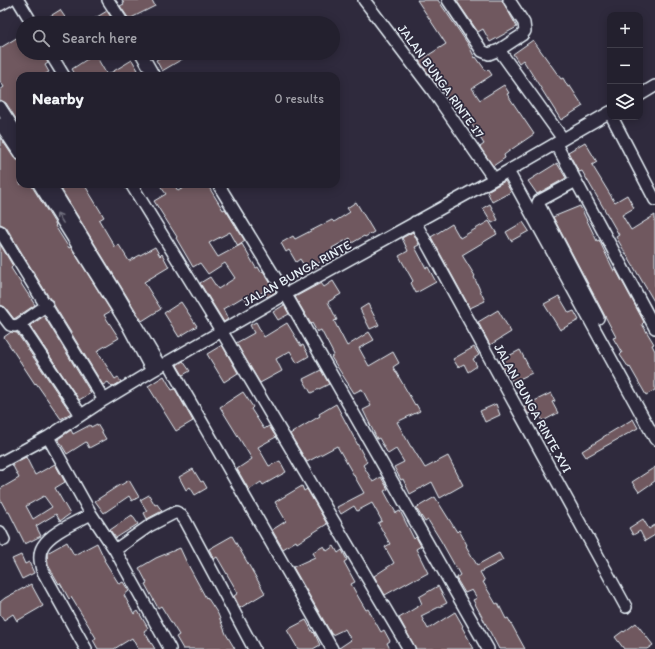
<!DOCTYPE html>
<meta charset="utf-8">
<style>
:root{--surface:#23202e;--page:#2f2d3a;--text:#f1f3f6;--muted:#a3a3aa;--line:#403e4a}
body{margin:0;font-family:Itim,sans-serif;background:var(--page);color:var(--text)}
.controls{position:absolute;right:12px;top:12px;display:grid;overflow:hidden;border-radius:8px;box-shadow:0 2px 10px #0003}
.controls button{width:36px;height:36px;display:grid;place-items:center;padding:0;border:0;border-bottom:1px solid var(--line);background:var(--surface);color:var(--text);font:20px sans-serif}
.list{margin:0;padding:0;list-style:none}
h2{display:flex;justify-content:space-between;align-items:center;height:52px;margin:0;padding:0 16px;font-size:17px}
h2 small{font-size:13px;font-weight:400;color:var(--muted)}
.icon{flex:none;width:22px;height:22px;fill:none;stroke:currentColor;stroke-width:2;stroke-linecap:round;stroke-linejoin:round}
.map{position:relative;flex:none;width:655px;height:649px;overflow:hidden}
.search{position:absolute;background:var(--surface);box-shadow:0 2px 10px #0003;left:16px;top:16px;width:324px;height:44px;display:flex;align-items:center;gap:10px;box-sizing:border-box;padding:0 14px;border-radius:22px;color:var(--muted);font-size:15px}
.panel{position:absolute;background:var(--surface);box-shadow:0 2px 10px #0003;left:16px;top:72px;width:324px;height:116px;border-radius:12px}
.map>svg:first-child{display:block}
.building{fill:#6f595e;stroke:#e8f1f8;fill-rule:evenodd}
.lines{fill:none;stroke-linecap:round;stroke-linejoin:round}
.minor-casing{stroke:#e8f1f8;stroke-width:14}
.minor{stroke:#2f2a3d;stroke-width:11}
.oneway{stroke:#70707e}
.labels{text-anchor:middle;dominant-baseline:central;stroke-width:3.5;stroke-linejoin:round;paint-order:stroke}
.street-label{font-size:13px;fill:#e8f1f8;stroke:#2f2a3d}
</style>
<div class="map">
<svg width="655" height="649" viewBox="0 0 655 649">
<rect width="100%" height="100%" fill="#2f2a3d"/>
<filter id="ink" filterUnits="userSpaceOnUse"><feTurbulence type="fractalNoise" baseFrequency=".025" numOctaves="2"/><feDisplacementMap in="SourceGraphic" scale="8" xChannelSelector="R" yChannelSelector="G"/><feConvolveMatrix kernelMatrix="1 2 1 2 8 2 1 2 1" color-interpolation-filters="sRGB"/></filter>
<g filter="url(#ink)">
<path class="building" d="M122,0H152L155,6L129,19L120,6L124,4Z
M417,0H438L468,44L475,58L476,57L486,71L488,69L492,75L472,88L480,100L504,85L509,93L507,94L534,134L512,149L504,155L505,158L493,166L480,147L484,144L455,98L449,101L419,61L446,44Z
M456,0H502L517,27L490,42L483,29L478,32Z
M60,10L69,23H39Z
M107,11L115,23H87Z
M23,34V53H43L48,63L45,65L49,72L42,76H20V125L6,103L0,100V90L4,87L0,81V48Z
M533,40L561,79L563,78L568,87L570,86L583,106L561,120L523,60L519,63L513,54Z
M168,53H181L184,58L162,71L156,60Z
M95,54L107,75L132,60L138,70L134,72L136,76H76L72,69Z
M0,137L14,158L20,161V184H32L33,188L56,225L55,226L69,248L71,247L111,311L104,315L119,338L97,351L115,379L118,377L121,382L112,387L108,382L103,385L54,305L53,301L50,299L6,227L0,224Z
M585,142L597,162L592,165L614,201L615,202L627,195L634,208L622,215L631,230L655,215V303L616,237L619,235L603,207L582,171L579,172L568,152Z
M557,163L566,178L537,194L528,181Z
M505,181L511,192L492,202L487,191Z
M58,184H84L104,217L99,220L115,247L119,245L129,261L155,247L160,256L162,254L169,267L144,282L161,309L142,321Z
M159,184H174L178,191L190,184H207L223,210L225,209L245,241L238,246L230,232L209,243L218,257L242,244L256,268L258,267L261,272L263,271L276,292L267,297L264,291L247,302L243,297L223,309L228,319L224,322L200,283L210,277L218,289L235,278L225,263L208,274L200,263L193,267L176,238L177,237L154,201L166,194Z
M356,202L374,232L365,237L364,236L352,243L350,238L332,248L335,254L318,263L319,265L313,269L312,267L307,270L300,259L296,262L289,250L286,252L281,243L293,236L295,239L332,220L334,222L350,212L347,208Z
M490,204L498,220L492,223L483,208Z
M580,206L597,241L599,240L614,271L616,270L644,322L642,324L654,344L652,345L655,351V390L646,395L630,367L629,368L620,355L622,353L613,338L616,337L553,217Z
M489,221L497,234L462,255L475,276L474,277L485,301L470,308L431,237L452,224L460,238Z
M523,222L529,231L511,241L506,232Z
M413,232L419,245L415,247L426,268L428,267L436,282L416,293L411,283L413,281L399,256L408,251L402,238Z
M0,244L13,266L11,268L35,305L14,319L5,307L0,305Z
M333,281L341,294L328,302L337,320L334,321L347,346L369,332L374,340L359,348L369,366L393,352L399,363L393,367L415,405L416,404L420,411L397,422L411,447H412L425,468L448,456L463,485L440,498L432,482L410,494L403,479L401,480L394,467L404,462L396,449L388,454L379,438L377,439L363,410L371,406L362,389L354,393L331,357L334,355L321,330L317,332L312,323L311,324L295,297L321,283L324,287Z
M559,296L569,313L574,311L579,320L560,330L544,304Z
M181,302L197,326L179,337L164,313Z
M368,304L379,325L370,329L360,309Z
M284,305L289,314L278,320L273,312Z
M498,310L511,332L490,345L478,322Z
M44,316L91,393L79,400L30,326Z
M256,322L264,337L287,323L301,346L303,345L309,356L297,363L290,351L276,359L282,371L260,383L236,343L254,333L250,325Z
M11,332L17,333L71,413L61,419L36,383L35,384L4,337Z
M222,345L238,373L224,382L207,354Z
M474,347L479,355L473,359L477,366L468,372L464,364L458,367L453,359Z
M520,350L532,373L513,382L506,369L504,370L499,361Z
M183,361L190,371L183,375L177,365Z
M321,370L329,384L311,393L303,379Z
M164,376L172,390L175,389L193,421L176,431L148,386Z
M243,392L253,407L251,409L264,429L269,426L276,437L258,447L269,466L280,461L286,472L263,485L261,482L249,490L237,469L252,459L220,407Z
M551,393L555,401L552,402L558,413L543,421L537,410L528,414L524,406Z
M336,404L367,462L363,465L373,482L381,477L388,489L384,491L396,513L400,511L414,539L416,537L421,546L416,549L428,573L415,580L414,579L385,595L374,576L394,563L385,547L390,544L378,523L382,521L372,503L357,511L354,506L341,514L337,507L364,493L337,446L307,462L290,434L320,416L319,414Z
M496,404L500,415L485,422L480,411Z
M633,419L638,428L586,457L582,451L603,438V437Z
M97,424L106,439L89,448L86,442L67,454L58,439L71,430L73,434L90,425L91,427Z
M26,457L35,475L55,464L65,482L55,488L70,514L60,521L56,514L36,526L41,536L25,544L9,512H7L0,499V489L19,478L12,464ZM44,496L52,507L33,519L26,506Z
M655,467V481L639,492L632,482Z
M193,469L201,482L203,481L207,488L195,495L190,487L186,490L179,477Z
M129,480L139,497L132,501L129,496L104,513L95,501L121,484V485Z
M302,486L304,491L307,489L327,524L297,543L296,541L283,549L272,530L286,521L275,502Z
M149,495L155,505L157,504L162,511L147,519L144,513L147,511L140,500Z
M435,497L457,532L459,530L467,545L466,546L477,565L499,553L503,560L480,572L485,581L483,582L496,604L498,603L506,619L508,618L525,649H499L473,600L477,598L472,590L465,593L456,578L460,575L441,541L428,520L425,522L416,508Z
M132,515L138,524L116,538L110,530Z
M643,519L649,529L655,525V535L645,541L640,531L633,535L629,528Z
M232,536L265,593L240,608L234,596L238,593L217,557L214,559L209,549Z
M67,542L74,555L97,543L105,560H104L119,584L123,582L129,591L124,595L134,614L138,611L148,628L144,631L155,649H138L132,638L114,649H98L93,640L96,638L84,618L71,597L69,599L60,583L59,584L48,565L47,553Z
M324,546L327,551L334,546L338,553L342,550L347,560L344,562L355,582L351,584L360,600L366,610L368,609L381,632L384,630L390,641L387,643L390,649H339V648L351,640L345,629L332,635L293,567L315,557L313,552Z
M180,548L186,561L206,598L207,597L218,614L226,634L235,649H183L176,637L179,635L161,606L158,608L145,584L147,583L139,568L156,558Z
M21,555L25,564L29,562L34,573L22,579L12,559Z
M31,584L43,606L17,621L13,614L4,620L0,614V602L5,598Z
M438,586L447,603L421,616L428,629L455,612L463,626L462,627L474,649H416L399,618L422,604L419,597Z
M306,620L313,633L314,632L320,645L313,649H298L287,630Z
M636,623L653,645L647,649H624L615,637L623,631L624,632Z"/>
<g class="lines">
<g class="minor-casing">
<path id="minor" d="M18,0L32,23
M108,0L123,23
M364,0L433,91L494,179
M448,0L482,51L489,54L499,50L522,35L525,31L524,23L509,0
M0,5L9,0
M499,50L563,139
M50,53L64,76
M141,53L154,76
M640,95L655,86
M0,107L20,138
M612,117L655,200
M0,124L20,154
M556,144L655,328
M508,171L655,439
M576,181L539,201L538,203L598,318
M39,184L127,324L152,371
M50,184L115,290L160,366
M131,184L228,342L409,649
M218,184L289,300L488,649
M415,222L626,607
M0,231L104,400
M0,312L10,325L15,326L20,324L47,305
M20,324L81,415
M168,363L332,649
M48,437L91,514L115,550L149,526L176,512L180,514L185,520L254,649
M0,463L48,437L104,400L152,371L286,294L494,179L610,112
M0,532L4,540
M115,550L170,649
M86,649L42,570C40,562 38,554 43,546C51,532 77,522 91,514"/>
</g>
<use href="#minor" class="minor"/>
</g>
<defs><path id="oneway-shaft" d="M-6 0H5M1.5-3L5.5 0L1.5 3" fill="none" stroke-width="1.6" stroke-linecap="round" stroke-linejoin="round"/></defs>
<use class="oneway" href="#oneway-shaft" transform="translate(60 218) rotate(-122)"/>
</g>
<g class="labels">
<g class="street-label">
<text transform="translate(441 81) rotate(54)">JALAN BUNGA RINTE 17</text>
<text transform="translate(297 273) rotate(-29)">JALAN BUNGA RINTE</text>
<text transform="translate(533 408) rotate(61)">JALAN BUNGA RINTE XVI</text>
</g>
</g>
</svg>
<div class="controls">
<button>+</button>
<button>−</button>
<button><svg class="icon" aria-label="layers" viewBox="0 0 24 24"><path d="M12 4l9 5-9 5-9-5zM3 14l9 5 9-5"/></svg></button>
</div>
<div class="search"><svg class="icon" aria-label="search" viewBox="0 0 24 24"><circle cx="10" cy="10" r="6"/><path d="M15 15l6 6"/></svg>Search here</div>
<section class="panel">
<h2>Nearby<small>0 results</small></h2>
<ul class="list">
</ul>
</section>
</div>
